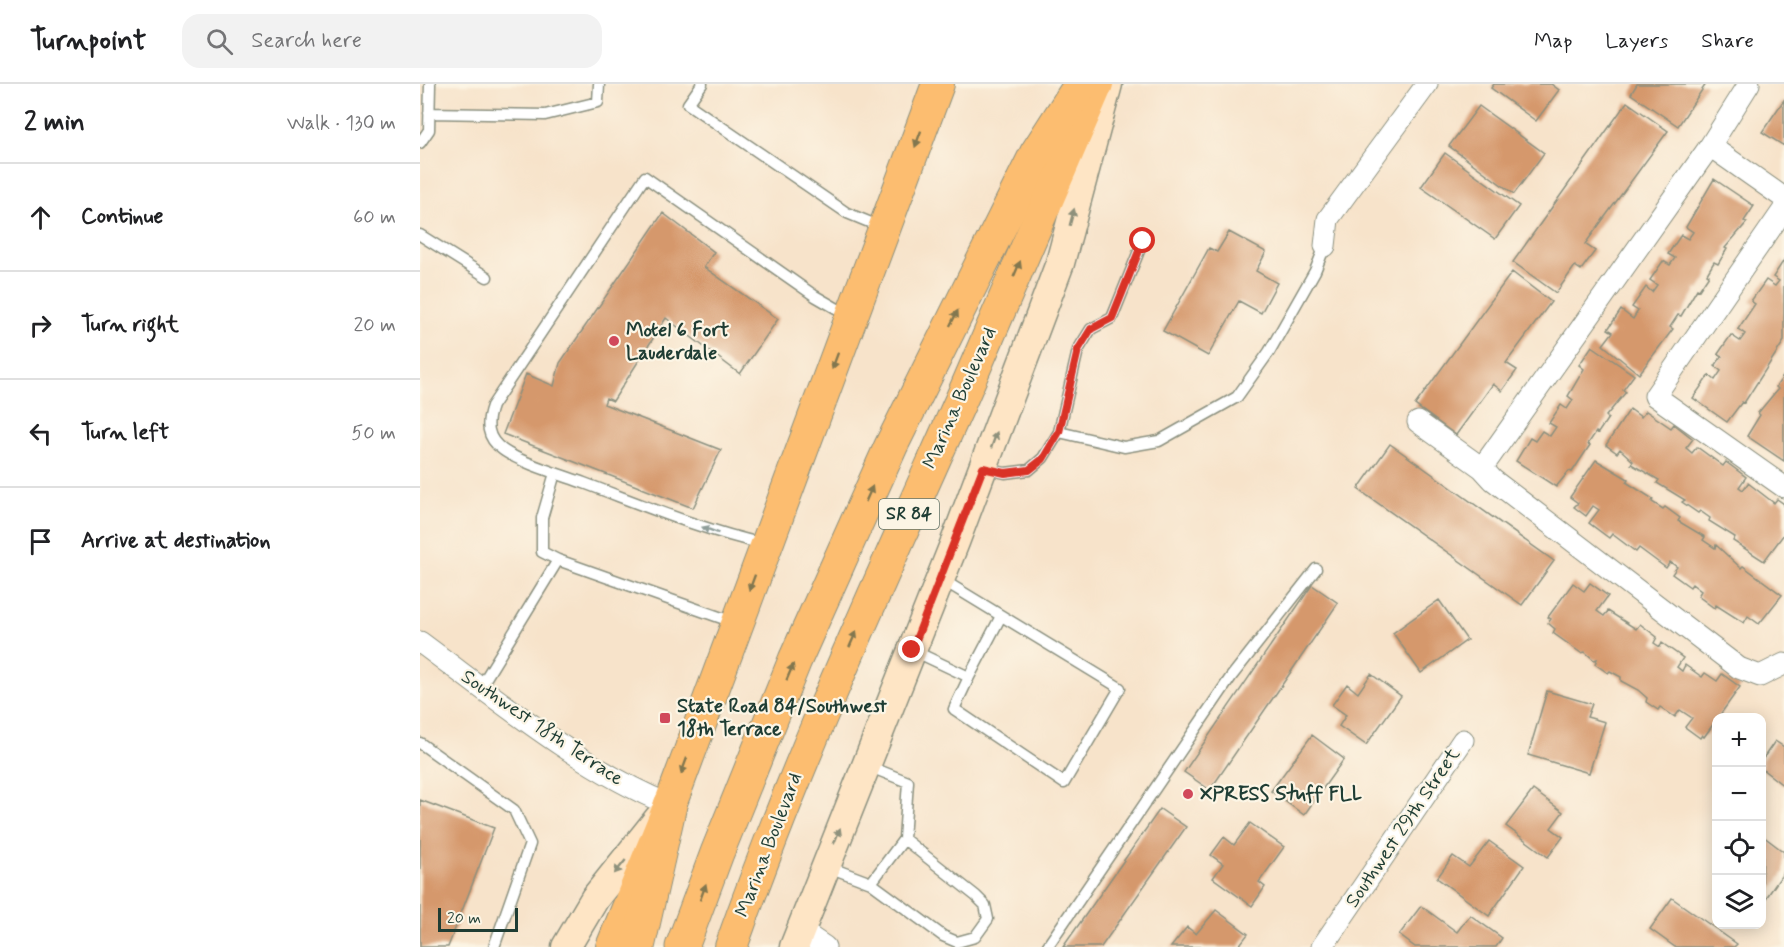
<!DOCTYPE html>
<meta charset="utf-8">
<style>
:root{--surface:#fff;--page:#f2f2f2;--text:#202124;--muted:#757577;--line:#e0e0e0}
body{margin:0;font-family:Mynerve,sans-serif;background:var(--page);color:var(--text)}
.controls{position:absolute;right:18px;bottom:18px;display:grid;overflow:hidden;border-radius:12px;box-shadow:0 3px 15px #0003}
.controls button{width:54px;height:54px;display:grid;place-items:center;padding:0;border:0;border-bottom:2px solid var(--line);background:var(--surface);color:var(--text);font:30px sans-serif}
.scale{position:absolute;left:18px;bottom:15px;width:80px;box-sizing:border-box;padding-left:6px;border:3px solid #1f3d34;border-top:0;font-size:16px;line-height:21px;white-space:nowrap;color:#1f3d34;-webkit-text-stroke:4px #fcf5e5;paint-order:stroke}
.stop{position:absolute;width:18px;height:18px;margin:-14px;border:4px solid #d93025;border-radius:50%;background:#fff}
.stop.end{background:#d93025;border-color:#fff;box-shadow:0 2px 6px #0008}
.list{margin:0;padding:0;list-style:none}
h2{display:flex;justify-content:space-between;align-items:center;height:78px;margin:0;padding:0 24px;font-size:26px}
h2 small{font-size:20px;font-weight:400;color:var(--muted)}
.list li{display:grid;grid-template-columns:39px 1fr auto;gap:18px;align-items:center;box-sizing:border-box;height:108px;padding:0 24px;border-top:2px solid var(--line)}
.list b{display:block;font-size:22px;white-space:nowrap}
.list em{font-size:20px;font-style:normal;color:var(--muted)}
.icon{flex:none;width:33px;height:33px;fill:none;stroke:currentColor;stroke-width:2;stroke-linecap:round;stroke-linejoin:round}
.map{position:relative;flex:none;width:1364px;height:863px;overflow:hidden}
header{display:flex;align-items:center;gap:36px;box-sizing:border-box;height:84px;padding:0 30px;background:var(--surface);border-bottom:2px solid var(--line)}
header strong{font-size:28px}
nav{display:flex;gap:33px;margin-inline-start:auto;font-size:21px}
.search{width:420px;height:54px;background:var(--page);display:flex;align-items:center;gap:15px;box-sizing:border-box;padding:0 21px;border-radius:18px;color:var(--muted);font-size:22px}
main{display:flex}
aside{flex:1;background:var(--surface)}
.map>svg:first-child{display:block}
.building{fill:#d5986c}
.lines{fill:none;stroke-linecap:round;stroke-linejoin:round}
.service-casing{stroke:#8b907f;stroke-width:13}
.minor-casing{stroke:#8b907f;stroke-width:23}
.secondary-casing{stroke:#8b907f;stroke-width:31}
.primary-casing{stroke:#8b907f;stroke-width:34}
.motorway-casing{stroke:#8b907f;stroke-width:35}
.service{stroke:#fff;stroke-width:10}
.minor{stroke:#fff;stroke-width:21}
.secondary{stroke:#fee5c5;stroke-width:28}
.primary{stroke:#fcbd6f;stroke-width:32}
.motorway{stroke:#fcbd6f;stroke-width:33}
.oneway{fill:#82774f}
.oneway2{fill:#8e917c}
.oneway3{fill:#8f9e9a}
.route{stroke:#d93025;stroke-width:8}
.poi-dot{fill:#d1495b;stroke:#fcf5e5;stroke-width:2}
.labels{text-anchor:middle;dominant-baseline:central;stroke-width:4.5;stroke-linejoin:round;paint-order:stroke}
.shield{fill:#fcf5e5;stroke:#617469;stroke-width:1.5}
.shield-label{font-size:18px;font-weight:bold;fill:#1f3d34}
.poi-label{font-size:20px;font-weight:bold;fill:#1f3d34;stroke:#fcf5e5;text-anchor:start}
.street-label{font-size:20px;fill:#1f3d34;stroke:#fcf5e5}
</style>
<header>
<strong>Turnpoint</strong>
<div class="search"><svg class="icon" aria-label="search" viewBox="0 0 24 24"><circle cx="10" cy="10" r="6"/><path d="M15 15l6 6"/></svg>Search here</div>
<nav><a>Map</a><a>Layers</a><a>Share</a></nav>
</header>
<main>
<aside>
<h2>2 min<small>Walk · 130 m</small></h2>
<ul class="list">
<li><svg class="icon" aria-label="ahead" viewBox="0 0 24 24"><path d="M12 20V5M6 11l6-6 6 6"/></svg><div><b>Continue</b></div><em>60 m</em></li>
<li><svg class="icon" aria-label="right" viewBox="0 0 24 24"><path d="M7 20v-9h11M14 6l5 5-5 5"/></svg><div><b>Turn right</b></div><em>20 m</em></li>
<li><svg class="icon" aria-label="left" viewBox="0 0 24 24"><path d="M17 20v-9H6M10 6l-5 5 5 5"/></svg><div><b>Turn left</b></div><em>50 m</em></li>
<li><svg class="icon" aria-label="arrive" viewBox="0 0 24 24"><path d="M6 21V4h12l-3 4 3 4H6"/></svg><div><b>Arrive at destination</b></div></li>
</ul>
</aside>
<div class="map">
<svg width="1364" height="863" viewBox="0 0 1364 863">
<rect width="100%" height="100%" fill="#fcf5e5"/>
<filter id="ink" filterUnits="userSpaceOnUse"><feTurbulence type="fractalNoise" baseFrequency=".0167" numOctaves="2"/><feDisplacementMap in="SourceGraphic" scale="12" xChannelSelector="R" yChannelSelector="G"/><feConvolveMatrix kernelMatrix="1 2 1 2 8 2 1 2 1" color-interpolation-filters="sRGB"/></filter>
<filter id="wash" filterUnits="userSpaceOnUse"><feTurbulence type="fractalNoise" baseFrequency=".008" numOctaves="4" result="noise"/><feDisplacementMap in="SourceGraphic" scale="24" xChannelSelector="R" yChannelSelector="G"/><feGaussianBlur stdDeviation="1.35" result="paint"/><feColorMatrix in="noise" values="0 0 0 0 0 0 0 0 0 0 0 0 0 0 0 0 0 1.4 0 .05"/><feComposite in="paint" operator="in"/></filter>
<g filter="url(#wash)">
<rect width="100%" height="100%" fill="#f7e3ca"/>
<g id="blocks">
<path class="building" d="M1074,0H1131L1139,6L1116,37L1071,4Z
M1217,0H1286L1258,42L1211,10Z
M1364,16V62L1342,48Z
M1207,18L1248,47L1165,160L1175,167L1161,186L1155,182L1136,209L1093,178Z
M1059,22L1124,69L1094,110L1029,62Z
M1025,69L1099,122L1075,155L1001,103Z
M1294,95L1334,122L1324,137L1327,138L1305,164L1307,165L1298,180L1294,178L1287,190L1289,191L1279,206L1277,205L1261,232L1258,231L1250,243L1253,245L1219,290L1183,261L1193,248L1188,245L1201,226L1213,235L1218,227L1212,223L1226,203L1232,208L1237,201L1230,196L1243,177L1250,181L1255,174L1248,170L1261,151L1268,155L1273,148L1266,143Z
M243,129L294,168L284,183L358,235L320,290L246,234L193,317L186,314L184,320L301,366L273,424L83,350L106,290L134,302L140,279Z
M809,148L846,168L836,187L857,199L841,229L819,217L788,272L743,247L789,164L797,168Z
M1364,176V257L1324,319L1322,318L1307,338L1273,314L1289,291L1295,296L1301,287L1295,282L1302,272L1298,270L1311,251L1320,257L1325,250L1318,245L1335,220L1331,217L1346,196L1355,202L1359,197L1353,193Z
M1092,188L1131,218L1086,279L1097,286L1082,307L1073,300L1036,351L995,321Z
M1172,262L1214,291L1203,306L1206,308L1186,332L1188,334L1178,349L1176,348L1168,360L1170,361L1152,388L1149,387L1136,403L1096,377L1110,354L1115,357L1122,347L1130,352L1136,343L1129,339L1141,321L1147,325L1153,316L1148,312L1164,285L1159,281Z
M1364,291V377L1327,352L1340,331L1338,329L1358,305L1356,303Z
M1210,325L1221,333L1226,327L1251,344L1254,340L1273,355L1266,364L1272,369L1277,363L1303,382L1306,378L1326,393L1319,403L1323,406L1328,399L1354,419L1357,415L1364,420V450L1344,477L1313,457L1315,453L1289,437L1290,434L1280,427L1278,429L1262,418L1265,416L1237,399L1239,396L1211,380L1213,377L1200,365L1197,369L1186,361Z
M970,360L1134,477L1102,521L938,405Z
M1176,376L1208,395L1206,398L1233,415L1232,418L1243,425L1245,423L1260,434L1258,437L1285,453L1283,456L1295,464L1296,461L1321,484L1323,482L1362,511L1339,540L1328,532L1324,539L1296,521L1294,524L1278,512L1281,507L1272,500L1270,503L1252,490L1257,483L1250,478L1246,484L1219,464L1216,468L1192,450L1189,454L1169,439L1179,426L1173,422L1166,432L1154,423L1158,419L1150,413Z
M1153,499L1164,507L1170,499L1188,512L1177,527L1184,532L1188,527L1216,545L1220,540L1237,553L1234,559L1240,563L1242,559L1263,574L1257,583L1262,587L1265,581L1282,593L1285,589L1297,597L1302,590L1320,603L1284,653L1282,651L1280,654L1265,643L1272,634L1260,626L1255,633L1240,623L1238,626L1226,618L1227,614L1218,606L1201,597V593L1190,587L1188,589L1175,580L1177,575L1174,576L1165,568L1161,569L1133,549L1135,545L1128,539L1131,535L1128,533Z
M892,501L918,519L790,706L764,688Z
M1019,516L1047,556L1001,589L973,549Z
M951,590L981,612L946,661L919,642L926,631L912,621L927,600L938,609Z
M1127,607L1172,620L1167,633L1185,638L1169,689L1108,671Z
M892,651L924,675L884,731L851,707Z
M1355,657L1364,663V702L1342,685V676Z
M1113,706L1143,728L1131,744L1143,753L1128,773L1086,742Z
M0,716L74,744L28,863H0Z
M740,725L766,743L681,863H643Z
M830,739L864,763L839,798L845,803L832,822L793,794L803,780L791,771L804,753L814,761Z
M1343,752L1364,768V788L1342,820Z
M1069,757L1104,782L1069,832L1017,794L1033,772L1049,783Z
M1252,814L1317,860L1314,863H1255L1230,845Z
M1001,822L1037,848L1050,831L1082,854L1076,863H995L979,851Z
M796,826L828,850L818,863H751L767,843L776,850Z"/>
</g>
</g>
<g filter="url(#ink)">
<use href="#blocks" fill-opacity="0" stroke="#8b907f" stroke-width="1.5"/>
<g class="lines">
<g class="service-casing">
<path id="service" d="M282,0L268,20L427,129L461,143
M9,29L125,31L178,18L179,0
M0,59L9,46L10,0
M0,151L67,193
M639,348L704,363L739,357L817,313L849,268L895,187L905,162
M563,384L585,389L609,386L623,374L639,348L658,266L671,245L692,234L723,157
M135,389L122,434V468L138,476L316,539
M344,460C282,446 223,421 164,399C142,391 101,379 83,366C66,354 66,339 72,322L225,93L395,212L428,231
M492,566L549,593L534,625L644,699L700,604L521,495
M549,593L581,532
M61,602L138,476
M0,659L94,726L110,760L74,863
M406,782L451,799L523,852L537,858L555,853L568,835L565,821L556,812L484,755L488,698L448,682
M451,799L484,755
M627,863L811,593L896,485"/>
</g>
<g class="minor-casing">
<path id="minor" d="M1290,62L1364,114
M1364,125L1235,312L1364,403
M905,162L908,135L1007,0
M998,338L1062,384L1073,396L1319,584L1340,592L1364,580
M1062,384L1290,62L1329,0
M0,558C76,614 163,686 250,721
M380,846L405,863
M902,863L1043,656"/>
</g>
<g class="secondary-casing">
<path id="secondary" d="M146,863L175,814L239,734
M374,863L535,458L640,179L688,0"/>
</g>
<g class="primary-casing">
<path id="primary" d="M192,863L250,721L518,0
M311,863C377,676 460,497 541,316C587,211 631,105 677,0"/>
</g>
<g class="motorway-casing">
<path id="motorway" d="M218,863L250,721
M262,863L297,769L375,576L471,362L616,70L661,0"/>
</g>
<use href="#service" class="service"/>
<use href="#minor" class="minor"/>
<use href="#secondary" class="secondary"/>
<use href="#primary" class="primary"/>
<use href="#motorway" class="motorway"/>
</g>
<defs><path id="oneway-solid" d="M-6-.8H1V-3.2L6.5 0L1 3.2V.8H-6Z" transform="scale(1.5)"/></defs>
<g class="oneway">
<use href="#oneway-solid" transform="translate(498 55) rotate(110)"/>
<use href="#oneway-solid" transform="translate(597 185) rotate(-67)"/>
<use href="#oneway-solid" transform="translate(534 234) rotate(-63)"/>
<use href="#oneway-solid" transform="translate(415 277) rotate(110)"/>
<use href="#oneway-solid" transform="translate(449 410) rotate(-66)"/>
<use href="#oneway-solid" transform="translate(332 499) rotate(110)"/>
<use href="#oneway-solid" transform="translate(433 555) rotate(-66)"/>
<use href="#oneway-solid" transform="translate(370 588) rotate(-67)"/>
<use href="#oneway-solid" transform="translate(264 682) rotate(110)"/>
<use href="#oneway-solid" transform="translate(283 808) rotate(-70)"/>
</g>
<g class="oneway2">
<use href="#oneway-solid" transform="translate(652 133) rotate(-75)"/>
<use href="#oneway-solid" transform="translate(574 356) rotate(-70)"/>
<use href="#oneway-solid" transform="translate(417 752) rotate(-68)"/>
<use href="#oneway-solid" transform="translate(200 783) rotate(129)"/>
</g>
<use class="oneway3" href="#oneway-solid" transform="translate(290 446) rotate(-160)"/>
</g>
<g class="lines" filter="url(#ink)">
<path class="route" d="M492,566L563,384L585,389L609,386L623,375L639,348L658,266L671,245L692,234L723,157"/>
</g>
<g class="poi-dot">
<circle cx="194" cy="257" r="6"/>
<rect x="239" y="628" width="12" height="12" rx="3"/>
<circle cx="768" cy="710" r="6"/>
</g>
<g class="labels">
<rect class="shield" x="459" y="415" width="60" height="30" rx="4.5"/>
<g class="shield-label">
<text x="489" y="430">SR 84</text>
</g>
<g class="poi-label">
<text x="206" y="246">Motel 6 Fort<tspan x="206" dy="23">Lauderdale</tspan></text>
<text x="257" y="622">State Road 84/Southwest<tspan x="257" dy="23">18th Terrace</tspan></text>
<text x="780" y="710">XPRESS Stuff FLL</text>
</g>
<g class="street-label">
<text transform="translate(540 314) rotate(-66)">Marina Boulevard</text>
<text transform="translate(122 644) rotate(34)">Southwest 18th Terrace</text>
<text transform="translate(983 744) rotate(-56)">Southwest 29th Street</text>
<text transform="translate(349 761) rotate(-69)">Marina Boulevard</text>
</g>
</g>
</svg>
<div class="controls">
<button>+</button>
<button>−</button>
<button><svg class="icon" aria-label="locate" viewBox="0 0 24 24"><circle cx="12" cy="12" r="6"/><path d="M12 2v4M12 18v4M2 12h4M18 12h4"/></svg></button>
<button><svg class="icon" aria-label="layers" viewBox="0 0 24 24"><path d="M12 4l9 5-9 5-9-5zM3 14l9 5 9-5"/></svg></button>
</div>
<div class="scale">20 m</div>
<div class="stop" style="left:723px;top:157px"></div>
<div class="stop end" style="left:492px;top:566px"></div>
</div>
</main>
